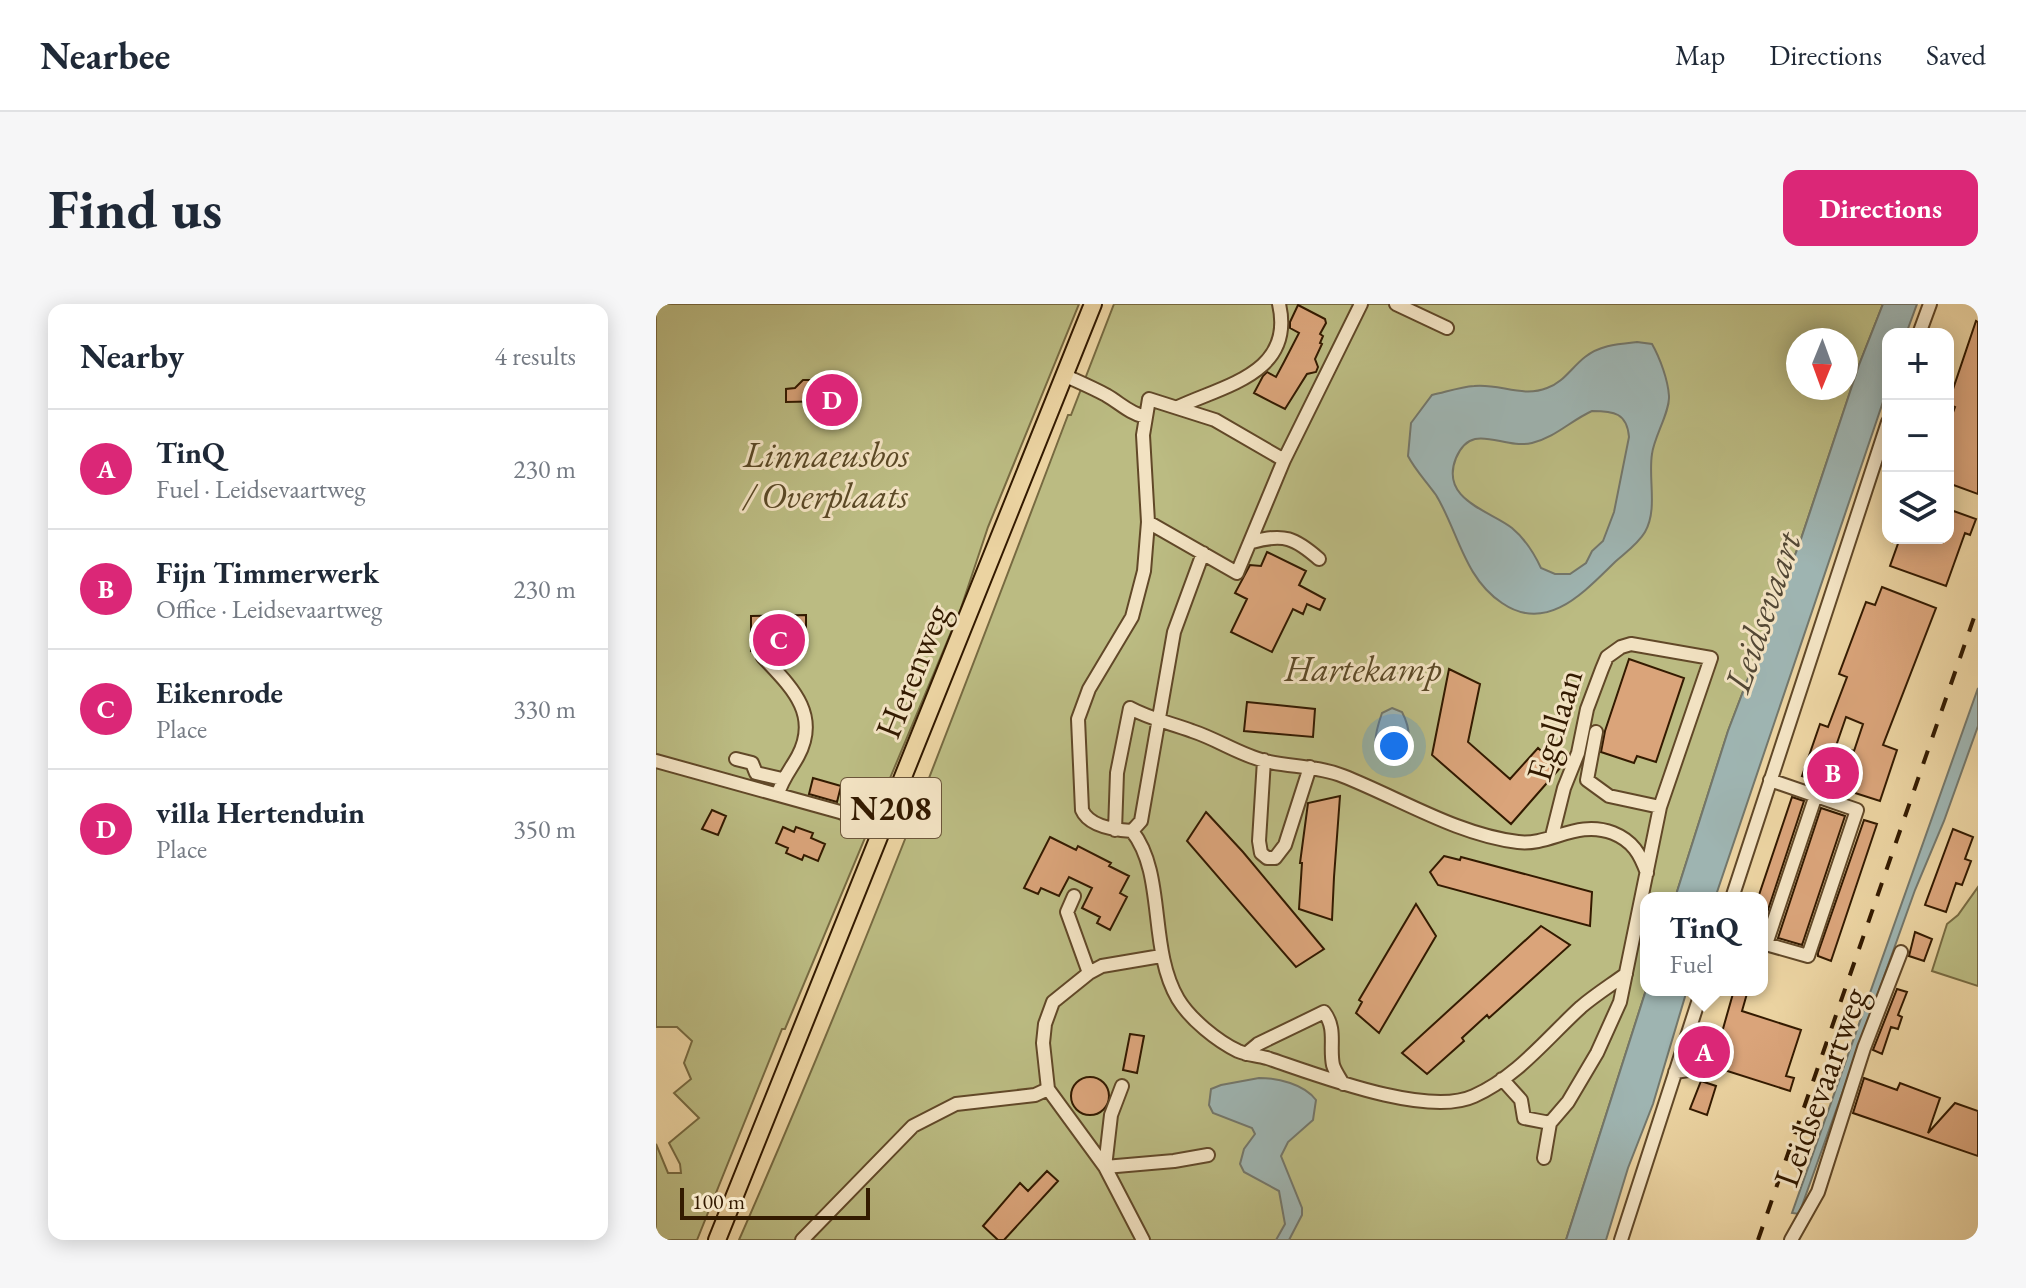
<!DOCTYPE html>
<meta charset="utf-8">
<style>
:root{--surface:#fff;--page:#f6f6f7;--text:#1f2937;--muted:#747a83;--line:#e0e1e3;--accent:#db2777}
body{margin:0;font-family:"EB Garamond",serif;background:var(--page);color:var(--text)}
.controls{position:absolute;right:24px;top:24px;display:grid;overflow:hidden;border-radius:16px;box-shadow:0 4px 20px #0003}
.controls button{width:72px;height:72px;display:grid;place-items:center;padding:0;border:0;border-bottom:2px solid var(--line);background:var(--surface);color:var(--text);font:40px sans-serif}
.compass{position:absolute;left:1130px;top:24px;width:72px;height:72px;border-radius:50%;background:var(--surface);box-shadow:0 4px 20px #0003;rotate:181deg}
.scale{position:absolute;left:24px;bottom:20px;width:190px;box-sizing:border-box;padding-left:8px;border:4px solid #331a00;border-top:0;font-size:22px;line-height:28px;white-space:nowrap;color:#331a00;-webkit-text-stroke:6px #f2e2c2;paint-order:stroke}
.you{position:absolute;left:738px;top:442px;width:28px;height:28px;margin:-20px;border:6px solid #fff;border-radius:50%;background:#1a73e8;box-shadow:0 0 0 12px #1a73e833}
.badge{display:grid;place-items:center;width:52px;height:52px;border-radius:50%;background:var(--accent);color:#fff;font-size:26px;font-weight:700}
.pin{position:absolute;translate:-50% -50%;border:4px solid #fff;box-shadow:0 2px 8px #0006}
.popup{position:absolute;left:984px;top:588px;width:128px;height:104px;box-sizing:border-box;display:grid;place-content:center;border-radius:16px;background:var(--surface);filter:drop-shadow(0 2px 6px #0005);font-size:26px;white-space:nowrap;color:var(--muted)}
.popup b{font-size:30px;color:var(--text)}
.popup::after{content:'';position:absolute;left:50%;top:100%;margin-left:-16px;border:16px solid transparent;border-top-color:var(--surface)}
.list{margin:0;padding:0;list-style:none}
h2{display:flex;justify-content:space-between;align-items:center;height:104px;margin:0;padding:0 32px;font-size:34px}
h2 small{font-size:26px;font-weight:400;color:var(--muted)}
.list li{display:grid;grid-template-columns:52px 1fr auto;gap:24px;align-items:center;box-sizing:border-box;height:120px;padding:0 32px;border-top:2px solid var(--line)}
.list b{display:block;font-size:30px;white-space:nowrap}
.list p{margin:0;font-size:26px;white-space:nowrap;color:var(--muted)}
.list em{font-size:26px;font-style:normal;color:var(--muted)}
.icon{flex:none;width:44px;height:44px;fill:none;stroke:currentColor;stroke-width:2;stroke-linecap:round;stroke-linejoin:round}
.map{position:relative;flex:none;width:1322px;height:936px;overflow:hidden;border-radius:16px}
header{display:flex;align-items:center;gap:48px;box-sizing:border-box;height:112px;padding:0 40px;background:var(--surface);border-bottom:2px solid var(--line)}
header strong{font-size:38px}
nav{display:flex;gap:44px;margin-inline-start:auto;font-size:28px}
.intro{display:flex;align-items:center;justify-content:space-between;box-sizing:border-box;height:192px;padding:0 48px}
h1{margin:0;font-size:56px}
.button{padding:20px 36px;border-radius:16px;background:var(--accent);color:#fff;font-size:28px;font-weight:700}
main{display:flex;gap:48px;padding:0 48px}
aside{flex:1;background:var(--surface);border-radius:16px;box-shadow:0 4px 20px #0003}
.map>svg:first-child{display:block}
.green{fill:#bbbb82;stroke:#776a41;stroke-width:2;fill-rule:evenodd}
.water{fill:#9eb4b1;stroke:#73766a;stroke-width:2;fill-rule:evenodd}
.building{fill:#daa47a;stroke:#331a00;stroke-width:2;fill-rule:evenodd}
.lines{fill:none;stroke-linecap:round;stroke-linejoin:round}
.minor-casing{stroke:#614828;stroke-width:16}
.major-casing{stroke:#331a00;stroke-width:20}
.minor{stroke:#f2e2c2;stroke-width:12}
.major{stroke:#ebd3a1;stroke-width:16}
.rail{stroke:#331a00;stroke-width:4;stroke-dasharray:14 14;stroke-linecap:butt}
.labels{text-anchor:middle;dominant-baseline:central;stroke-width:6;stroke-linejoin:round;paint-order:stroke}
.shield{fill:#f2e2c2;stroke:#6c563a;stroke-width:2}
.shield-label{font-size:34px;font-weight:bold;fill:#331a00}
.park-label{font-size:36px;font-style:italic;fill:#5c4a27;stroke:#f2e2c2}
.street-label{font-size:36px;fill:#331a00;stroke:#f2e2c2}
.water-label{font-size:38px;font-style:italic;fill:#534835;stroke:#f2e2c2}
</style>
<header>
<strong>Nearbee</strong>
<nav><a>Map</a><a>Directions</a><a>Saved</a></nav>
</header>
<div class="intro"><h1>Find us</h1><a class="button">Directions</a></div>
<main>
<aside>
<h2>Nearby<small>4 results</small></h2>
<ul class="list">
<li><span class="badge">A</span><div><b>TinQ</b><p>Fuel · Leidsevaartweg</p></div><em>230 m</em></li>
<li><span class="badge">B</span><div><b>Fijn Timmerwerk</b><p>Office · Leidsevaartweg</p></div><em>230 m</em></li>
<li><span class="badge">C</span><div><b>Eikenrode</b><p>Place</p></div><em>330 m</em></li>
<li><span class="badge">D</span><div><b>villa Hertenduin</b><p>Place</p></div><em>350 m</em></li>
</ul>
</aside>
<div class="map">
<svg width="1322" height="936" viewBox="0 0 1322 936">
<rect width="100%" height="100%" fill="#ebd3a1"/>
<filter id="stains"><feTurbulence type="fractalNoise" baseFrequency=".0025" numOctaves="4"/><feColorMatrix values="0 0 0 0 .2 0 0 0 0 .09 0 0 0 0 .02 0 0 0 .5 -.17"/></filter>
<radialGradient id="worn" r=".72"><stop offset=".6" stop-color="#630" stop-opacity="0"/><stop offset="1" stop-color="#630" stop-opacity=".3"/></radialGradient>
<path class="green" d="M0,0H423L332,223L304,307L129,725H126L41,936H0V840L12,869H25L24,860L13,839L43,814L18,789L35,775L28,759L36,737L21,723H0Z
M458,0H1227L1203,61L1144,238L1072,427L1019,594H990V686L910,936H83C202,665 307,388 412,111H415ZM1142,36H1190V84H1142Z
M1322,583V682L1276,667L1291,620L1302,611Z"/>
<path class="water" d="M1227,0H1261L1250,30H1232V83L1059,594H1019L1072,427L1144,238L1203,61Z
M981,38L996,40C1004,54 1012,76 1013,92C1014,108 998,133 996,150C992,175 1002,205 989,228C982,240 969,249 959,258C928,288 891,330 846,299C808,274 802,227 780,191C771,178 759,166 752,152L755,119L776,91C790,88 804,83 818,82C843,79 866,94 891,84C907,79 916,63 929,53C944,41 962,40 981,38ZM936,107C958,107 971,109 973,133L958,208L947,237L936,247L930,259L914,270H899L885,264C878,249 868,234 856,224C835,207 783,196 800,154C816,116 846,146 876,139C900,133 914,117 936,107Z
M1322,384V422L1288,517L1259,586L1143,910L1136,909Z
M736,404L746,408C756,427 757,452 736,461C712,452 719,429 726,409Z
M990,686H1031L997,800L972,864L950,936H910Z
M603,774C622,774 648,780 660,796L657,816L632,838L625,852L646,904V911L633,936H620L629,920L623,887L588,868L584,860L588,845L599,830L596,824L557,809L553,801L555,785L565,781Z"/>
<path class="building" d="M642,1L669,15L670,19L664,30L667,32L664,39L666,40L659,55L662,63L660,68L651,70L629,105L598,89L607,72L611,68L620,73L628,58L643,29L634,24V18Z
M1320,17L1322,18V190L1292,179V122L1299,103L1292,100Z
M147,76H165L182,92L186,87L193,94L188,99L199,110L185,123L184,103L172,116L165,110L177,97L130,98V85L139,84Z
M1292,205L1320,215L1314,231L1309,229L1290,282L1234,262L1244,234H1292Z
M611,248L650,267L643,281L669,295L664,306L651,300L647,310L637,305L616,348L575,328L591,295L579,289L594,261L605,262Z
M1226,283L1280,304L1227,441L1241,446L1224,497L1146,472L1164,420L1172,423L1191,373L1183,370L1210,298L1219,301ZM1190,413L1207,420L1198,447L1180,442Z
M150,311V347H114L106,344L95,347V312Z
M973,355L1028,374L1000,458L981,452L978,459L945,448L949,427Z
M793,365L824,380L812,438L854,475L882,444L904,464L855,520L776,451Z
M591,398L659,405L657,433L588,427Z
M157,474L185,482L181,498L153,490Z
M684,492L678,573L676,616L643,605L646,559H644L652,499Z
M1136,493L1148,497L1106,624V594H1102Z
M1165,504L1189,512L1146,641L1122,634Z
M56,506L70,512L62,531L46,525Z
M550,508L587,548L668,645L640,663L531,537Z
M1208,516L1221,520L1175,657L1162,652V649Z
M127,523L138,528L140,523L157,529L155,534L169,540L162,557L148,551L146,556L130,549L132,544L120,539Z
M1297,525L1317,533L1309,555L1315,557L1306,581L1300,579L1290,608L1269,601Z
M394,533L420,546L422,542L455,559L453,562L473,572L464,589L471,593L454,626L441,619L444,613L426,604L436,584L413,573L403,592L385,584L382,590L368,584Z
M788,552L804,556L805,553L936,588L934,622L782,581L774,568Z
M760,600L780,632L723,729L700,709L706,698L703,696Z
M885,622L914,641L833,714L831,711L806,734L808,737L771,770L746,749Z
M1259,628L1276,635L1268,657L1253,652Z
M1241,685L1251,688L1242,711L1246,713L1242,725L1235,723L1226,750L1217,746Z
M1078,686H1092L1086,707L1145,726L1130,772L1138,774L1134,787L1065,765V763L1057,760Z
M474,730L488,732L481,769L467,766Z
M415 792a19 19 0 1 1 38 0a19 19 0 1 1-38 0Z
M1208,774L1241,786L1244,779L1284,794L1272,829L1299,799L1322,807V852L1197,809Z
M1045,777L1060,782L1051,811L1034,805Z
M391,867L402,877L348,936H342L327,922L364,879L372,887Z"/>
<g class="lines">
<g class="minor-casing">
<path id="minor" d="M740,0L791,24
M1263,30L1274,0
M410,72C423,78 437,84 450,91C464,99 473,109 489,113
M522,103C569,81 639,69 623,0
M628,156L559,116L493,95L487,131L492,218L488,267L476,313L433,385L422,415L426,506C433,523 460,526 476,527C510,570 492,644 522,695C534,715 561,737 582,747C591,751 601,751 611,754C659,770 771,814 818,792C861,773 891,734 925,703C939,691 955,681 970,670
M492,218L581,269L628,156L705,0
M596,238C628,229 639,234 663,255
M107,353C133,381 165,409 142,452C135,465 126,475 122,490
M940,428L931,476L953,492L1004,503
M80,455L96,459L100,469L126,475
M608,456L603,537L605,549L611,554H619L629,541L654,463
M0,457L184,508L207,517L225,528
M459,526L461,469L474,404C494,415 515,419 536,427C561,435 584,451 609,457C635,463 662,462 687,472C743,494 802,531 862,538C894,542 921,515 957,529C977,537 984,550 991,569
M476,527L485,517L518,328L547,249
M418,592L411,608L433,669
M1076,594L1232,118
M1106,639L1152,652L1201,506L1114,476
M1110,640L1160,491
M590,750L602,740L668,708C681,725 673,742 677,761C679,768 684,774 687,780
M1019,768L1046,764L1054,738L1035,721
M846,775L865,796L868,814L894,819
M392,785L449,863
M888,854L894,819L912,798L941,749L964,698L1004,503L1055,354L975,340L965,343L951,353L946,365L931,405L922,449L908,484L896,532
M449,863L455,811L466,782
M146,936L257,822L300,800L379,791L392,785L387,739L389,720L397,698L433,669L446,662L505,652
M487,936L449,863L518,857L552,851
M965,936L1046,686
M1135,936L1162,888L1208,744L1245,648"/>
</g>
<g class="major-casing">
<path id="major" d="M61,936L437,0"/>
</g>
<use href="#minor" class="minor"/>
<use href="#major" class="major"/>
<path class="rail" d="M1102,936L1322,302"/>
</g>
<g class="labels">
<rect class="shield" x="185" y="474" width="100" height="60" rx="6"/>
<g class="shield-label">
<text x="235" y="504">N208</text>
</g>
<g class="park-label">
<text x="170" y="150">Linnaeusbos<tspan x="170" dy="41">/ Overplaats</tspan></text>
<text x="707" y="364">Hartekamp</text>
</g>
<g class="street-label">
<text transform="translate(256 367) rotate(-68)">Herenweg</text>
<text transform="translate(898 421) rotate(-73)">Egellaan</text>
<text transform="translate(1164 783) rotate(-70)">Leidsevaartweg</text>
</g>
<g class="water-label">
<text transform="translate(1106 308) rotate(-71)">Leidsevaart</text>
</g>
</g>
<rect width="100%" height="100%" filter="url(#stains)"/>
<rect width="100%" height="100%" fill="url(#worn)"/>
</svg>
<div class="controls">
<button>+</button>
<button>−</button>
<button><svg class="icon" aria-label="layers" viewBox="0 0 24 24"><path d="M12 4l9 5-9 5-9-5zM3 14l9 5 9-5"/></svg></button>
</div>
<svg class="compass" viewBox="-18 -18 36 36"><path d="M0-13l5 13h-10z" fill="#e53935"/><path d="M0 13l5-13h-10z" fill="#747a83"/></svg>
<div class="scale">100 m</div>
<div class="you"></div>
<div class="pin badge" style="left:1048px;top:748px">A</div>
<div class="popup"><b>TinQ</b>Fuel</div>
<div class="pin badge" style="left:1177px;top:469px">B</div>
<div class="pin badge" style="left:123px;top:336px">C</div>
<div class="pin badge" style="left:176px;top:96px">D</div>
</div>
</main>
